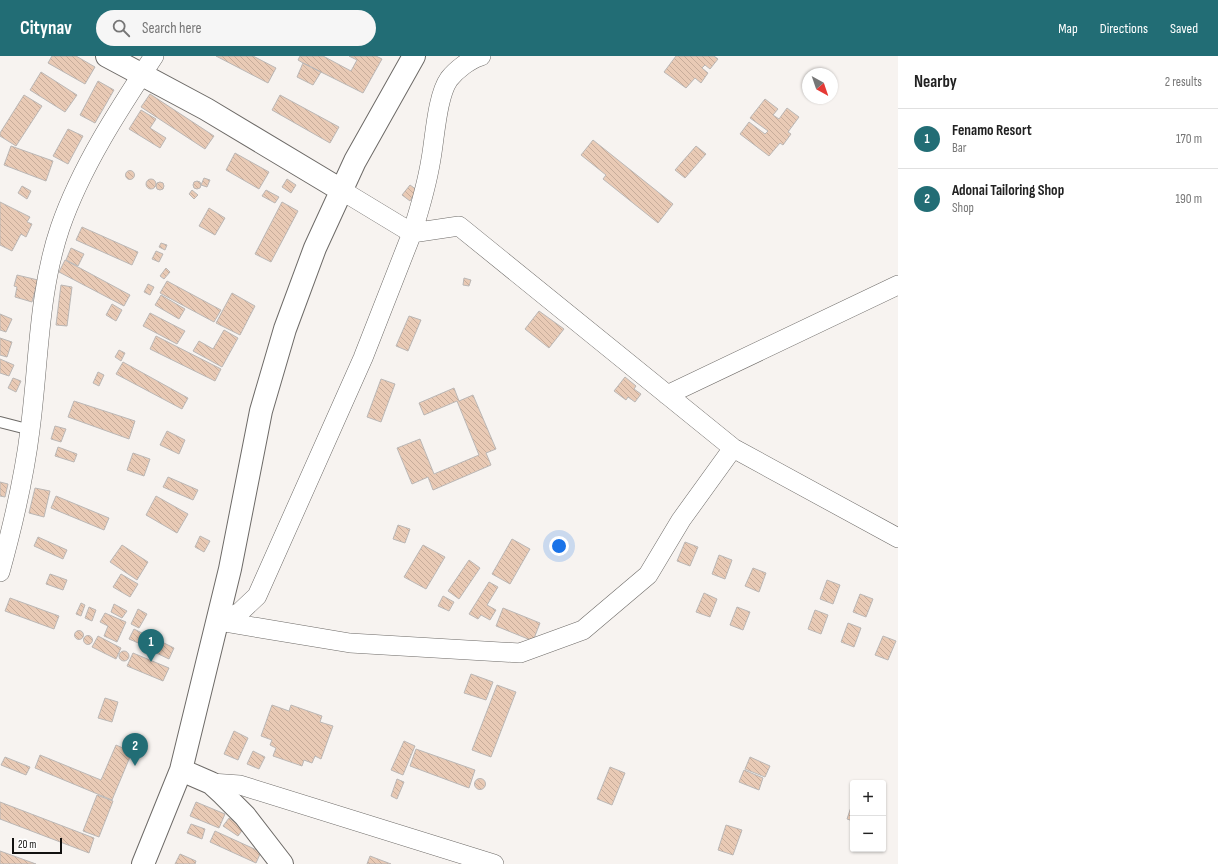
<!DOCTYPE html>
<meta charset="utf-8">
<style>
:root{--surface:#fff;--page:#f6f6f6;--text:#222;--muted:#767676;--line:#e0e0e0;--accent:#226d75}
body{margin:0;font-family:"Sofia Sans Condensed",sans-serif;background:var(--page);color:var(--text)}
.controls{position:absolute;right:12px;bottom:12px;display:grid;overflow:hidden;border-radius:4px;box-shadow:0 1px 3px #0004}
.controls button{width:36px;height:36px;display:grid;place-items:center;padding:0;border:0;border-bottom:1px solid var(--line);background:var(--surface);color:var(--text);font:20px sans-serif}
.compass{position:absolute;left:802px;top:12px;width:36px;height:36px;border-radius:50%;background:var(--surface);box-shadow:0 1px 3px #0004;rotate:140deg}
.scale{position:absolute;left:12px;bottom:10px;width:50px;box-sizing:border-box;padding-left:4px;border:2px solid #11100f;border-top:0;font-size:11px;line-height:14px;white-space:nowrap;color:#11100f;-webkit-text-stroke:3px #fff;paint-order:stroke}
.you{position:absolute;left:559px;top:490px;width:14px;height:14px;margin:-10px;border:3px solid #fff;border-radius:50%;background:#1a73e8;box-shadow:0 0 0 6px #1a73e833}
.badge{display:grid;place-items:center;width:26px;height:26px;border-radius:50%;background:var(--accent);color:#fff;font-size:13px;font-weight:700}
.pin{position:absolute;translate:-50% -33px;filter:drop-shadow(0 1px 2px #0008)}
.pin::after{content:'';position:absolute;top:21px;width:14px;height:12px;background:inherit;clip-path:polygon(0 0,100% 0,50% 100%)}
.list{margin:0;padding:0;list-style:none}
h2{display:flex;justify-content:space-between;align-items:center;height:52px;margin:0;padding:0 16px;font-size:17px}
h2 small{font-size:13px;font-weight:400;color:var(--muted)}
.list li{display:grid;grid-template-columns:26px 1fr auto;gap:12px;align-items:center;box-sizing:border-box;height:60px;padding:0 16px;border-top:1px solid var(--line)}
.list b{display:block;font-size:15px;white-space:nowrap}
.list p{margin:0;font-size:13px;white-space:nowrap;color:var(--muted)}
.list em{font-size:13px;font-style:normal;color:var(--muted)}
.icon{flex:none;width:22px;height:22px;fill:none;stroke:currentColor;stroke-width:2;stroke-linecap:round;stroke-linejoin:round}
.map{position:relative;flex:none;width:898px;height:808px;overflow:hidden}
header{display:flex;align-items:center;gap:24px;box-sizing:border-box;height:56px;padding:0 20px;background:var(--accent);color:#fff}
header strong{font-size:19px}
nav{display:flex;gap:22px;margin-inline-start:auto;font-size:14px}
.search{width:280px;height:36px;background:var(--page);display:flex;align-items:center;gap:10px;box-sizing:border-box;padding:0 14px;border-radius:22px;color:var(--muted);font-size:15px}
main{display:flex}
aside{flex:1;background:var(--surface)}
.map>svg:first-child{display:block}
.building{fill:url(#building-back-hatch);stroke:#bbb7b5}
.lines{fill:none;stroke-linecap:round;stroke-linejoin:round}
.service-casing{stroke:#6d6a67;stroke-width:12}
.minor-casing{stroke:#6d6a67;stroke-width:20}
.tertiary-casing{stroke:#6d6a67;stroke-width:24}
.service{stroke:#fff;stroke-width:10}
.minor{stroke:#fff;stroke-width:19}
.tertiary{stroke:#fff;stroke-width:22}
</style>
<header>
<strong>Citynav</strong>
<div class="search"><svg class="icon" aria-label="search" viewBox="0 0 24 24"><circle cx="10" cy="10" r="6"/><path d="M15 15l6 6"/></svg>Search here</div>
<nav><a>Map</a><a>Directions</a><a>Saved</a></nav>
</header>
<main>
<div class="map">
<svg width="898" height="808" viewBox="0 0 898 808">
<defs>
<pattern id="building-back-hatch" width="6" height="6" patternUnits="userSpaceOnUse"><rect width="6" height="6" fill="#e9cab5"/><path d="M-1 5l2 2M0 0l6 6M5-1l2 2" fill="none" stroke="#c7ac9a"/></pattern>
</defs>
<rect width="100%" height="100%" fill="#f7f3f0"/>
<path class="building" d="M52,0H76L95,11L85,28L48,7Z
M216,0H253L276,12L268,27Z
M300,0H323L351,15L357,4L349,0H376L382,3L363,37L303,7L298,4Z
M676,0H714L718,3L710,13L705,9L702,12L708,17L701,27L695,22L686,32L664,16Z
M303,7L321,16L313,29L297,21Z
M41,16L77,39L65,56L30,34Z
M98,25L114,34L95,67L80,59Z
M150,38L214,80L205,93L141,51Z
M24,39L42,50L16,90L0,80V77Z
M280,39L339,71L330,87L272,54Z
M765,43L778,53L773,59L779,63L787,52L799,61L788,76L791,78L783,89L780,87L769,100L740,78L749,66L765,78L768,75L750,62Z
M141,54L156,63L150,72L166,82L160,92L129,73Z
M68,73L83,80L68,108L53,100Z
M593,84L673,148L658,167L603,123L606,119L581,99Z
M11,90L53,105L46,125L4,109Z
M696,90L706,98L685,122L675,114Z
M235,97L269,116L259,133L226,114Z
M125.5 119a4.5 4.5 0 1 1 9 0a4.5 4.5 0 1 1-9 0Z
M204,122L210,124L207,131L201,129Z
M287,123L296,129L291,137L282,131Z
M146 128a5 5 0 1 1 10 0a5 5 0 1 1-10 0Z
M193 129a4 4 0 1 1 8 0a4 4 0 1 1-8 0Z
M156 130a4 4 0 1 1 8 0a4 4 0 1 1-8 0Z
M410,129L417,134L410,145L402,139Z
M22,130L31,135L27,143L18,137Z
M192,134L198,139L194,143L189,138Z
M266,134L279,141L275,147L262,140Z
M0,146L30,161L27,166L32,168L26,181L21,178L12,195L0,189Z
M282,146L298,155L271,206L255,198Z
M209,152L225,162L215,179L199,170Z
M82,171L138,196L132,209L76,184Z
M161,187L167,189L165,194L159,191Z
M71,192L84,198L78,210L66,204Z
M156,195L163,198L159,206L152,203Z
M65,204L130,239L124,250L59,216Z
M166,212L170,216L164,223L160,220Z
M17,219L38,224L32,246L15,241L17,231L14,230Z
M464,222L471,224L469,230L463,229Z
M167,225L221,254L214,266L160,237Z
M148,228L154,231L150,239L144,236Z
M61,229L72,231L67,270L56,269Z
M232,237L255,250L240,279L216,267Z
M161,239L185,253L179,263L155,249Z
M112,248L122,254L116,265L106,259Z
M539,255L564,273L549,292L525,273Z
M150,257L185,275L177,288L143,270Z
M0,258L12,263L6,276L0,274Z
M409,260L421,264L408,295L396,290Z
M224,274L238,282L222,311L193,295L199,285L213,293Z
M156,280L221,313L215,325L150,293Z
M0,282L12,286L7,301L0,299Z
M119,294L125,297L121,305L115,301Z
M0,303L14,309L9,320L0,317Z
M123,306L188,342L182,353L116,318Z
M98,316L104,319L99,330L93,327Z
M625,321L636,330L634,333L641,338L635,346L628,341L626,344L614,335Z
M13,322L21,325L16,336L8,332Z
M381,323L395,328L381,366L367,361Z
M454,332L459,345L473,339L496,393L486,397L491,409L433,434L428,421L412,428L397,392L420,383L434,418L479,399L457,345L424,359L419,347Z
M74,345L135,365L129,383L68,361Z
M55,370L66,373L61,386L51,383Z
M167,375L185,384L179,398L160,389Z
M58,391L77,398L74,406L55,400Z
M133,397L150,403L144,420L127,414Z
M168,421L198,434L193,444L163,431Z
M0,426L8,428L5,441L0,440Z
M35,432L50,435L44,461L29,457Z
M56,440L109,462L104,474L51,452Z
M156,440L188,458L177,477L146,459Z
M398,469L410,473L405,487L393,483Z
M200,480L210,485L204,496L195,491Z
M38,481L67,494L63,503L34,490Z
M512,483L530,493L510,528L492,518Z
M685,486L698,491L690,510L677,505Z
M122,489L148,506L137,524L110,506Z
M423,489L445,501L426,533L404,521Z
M719,499L732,504L725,523L712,518Z
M469,504L480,512L459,543L448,535Z
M753,512L766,517L759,536L745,530Z
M50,518L67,524L63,534L46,528Z
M121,518L138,528L130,541L113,531Z
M827,524L840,529L833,548L820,543Z
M489,526L498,531L487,549L496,554L490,564L481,559L478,563L469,558Z
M704,537L717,543L710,561L696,556Z
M860,538L873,543L866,561L853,556Z
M443,540L454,546L449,555L438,550Z
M10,542L59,560L54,573L5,555Z
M81,547L85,549L81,560L76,558Z
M114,548L127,555L122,562L111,556Z
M89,551L96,554L92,565L85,562Z
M737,551L750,556L743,574L730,569Z
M503,552L540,567L533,585L496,570Z
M138,553L147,558L139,572L131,568Z
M815,554L828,559L821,578L808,573Z
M105,557L126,566L117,586L104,580L108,570L100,566Z
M848,567L861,572L854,591L841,586Z
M134,573L148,580L143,589L129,583Z
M74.5 579a4.5 4.5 0 1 1 9 0a4.5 4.5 0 1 1-9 0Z
M83.5 584a4.5 4.5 0 1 1 9 0a4.5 4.5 0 1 1-9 0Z
M98,580L121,592L116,603L92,591Z
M883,580L896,585L888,604L875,599Z
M156,583L174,592L169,603L150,594Z
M119 600a5 5 0 1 1 10 0a5 5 0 1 1-10 0Z
M133,597L169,612L163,625L127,610Z
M471,618L493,626L486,644L464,637Z
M497,629L516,636L491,701L472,694Z
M105,642L118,646L112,666L98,662Z
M272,649L289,655L291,649L322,660L320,666L333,670L321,703L315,700L312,707L304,704L302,710L273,700L276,692L270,689L272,684L261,680Z
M234,675L248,682L238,704L224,698Z
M404,685L415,690L403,719L391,714Z
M116,689L132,696L112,744L35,712L40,699L101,724Z
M416,693L475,714L469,732L410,710Z
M253,695L265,701L259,713L247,708Z
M5,701L30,711L26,719L1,709Z
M750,701L770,710L765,721L745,713Z
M610,711L625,717L612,749L597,743Z
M744,714L763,722L759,734L739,726Z
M474.5 728a5.5 5.5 0 1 1 11 0a5.5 5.5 0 1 1-11 0Z
M397,723L404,726L397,743L391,740Z
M97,739L113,745L99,781L83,775Z
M853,745V765L847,763Z
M0,746L94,782L89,797L0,763Z
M196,746L225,758L219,772L190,760Z
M229,762L244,772L238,780L223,770Z
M191,768L205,773L202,783L187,777Z
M726,769L742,774L733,799L718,794Z
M215,775L261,796L256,807L210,786Z
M0,795L36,808H0Z
M180,798L196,805L195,808H175Z
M370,800L391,808H367Z"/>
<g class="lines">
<g class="service-casing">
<path id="service" d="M0,366L31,374"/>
</g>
<g class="minor-casing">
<path id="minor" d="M481,0C470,3 456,14 449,23C437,40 435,81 431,103C427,128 420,152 412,177L459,170L733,392L898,482
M341,134L412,177L363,302L257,540L239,557L218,565L350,587L520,597L583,574L648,519L681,464L733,392
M667,339L898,229
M0,516C13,469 24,423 30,374C39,307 38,237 60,172C81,111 119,53 154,0
M211,727L240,729L494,808"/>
</g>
<g class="tertiary-casing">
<path id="tertiary" d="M107,0L206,53L341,134
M181,714L211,727L223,738L245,760L282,808
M143,808L181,714L230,513L261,355L285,273L315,192L355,105L414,0"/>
</g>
<use href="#service" class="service"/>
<use href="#minor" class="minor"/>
<use href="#tertiary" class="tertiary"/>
</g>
</svg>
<div class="controls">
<button>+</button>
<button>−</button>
</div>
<svg class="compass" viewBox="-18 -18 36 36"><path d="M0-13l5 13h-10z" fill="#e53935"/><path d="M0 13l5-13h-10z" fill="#767676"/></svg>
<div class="scale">20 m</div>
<div class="you"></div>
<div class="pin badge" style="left:151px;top:606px">1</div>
<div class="pin badge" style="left:135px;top:710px">2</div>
</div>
<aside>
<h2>Nearby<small>2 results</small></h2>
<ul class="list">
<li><span class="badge">1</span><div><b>Fenamo Resort</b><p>Bar</p></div><em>170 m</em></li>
<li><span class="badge">2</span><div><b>Adonai Tailoring Shop</b><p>Shop</p></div><em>190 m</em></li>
</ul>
</aside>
</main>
